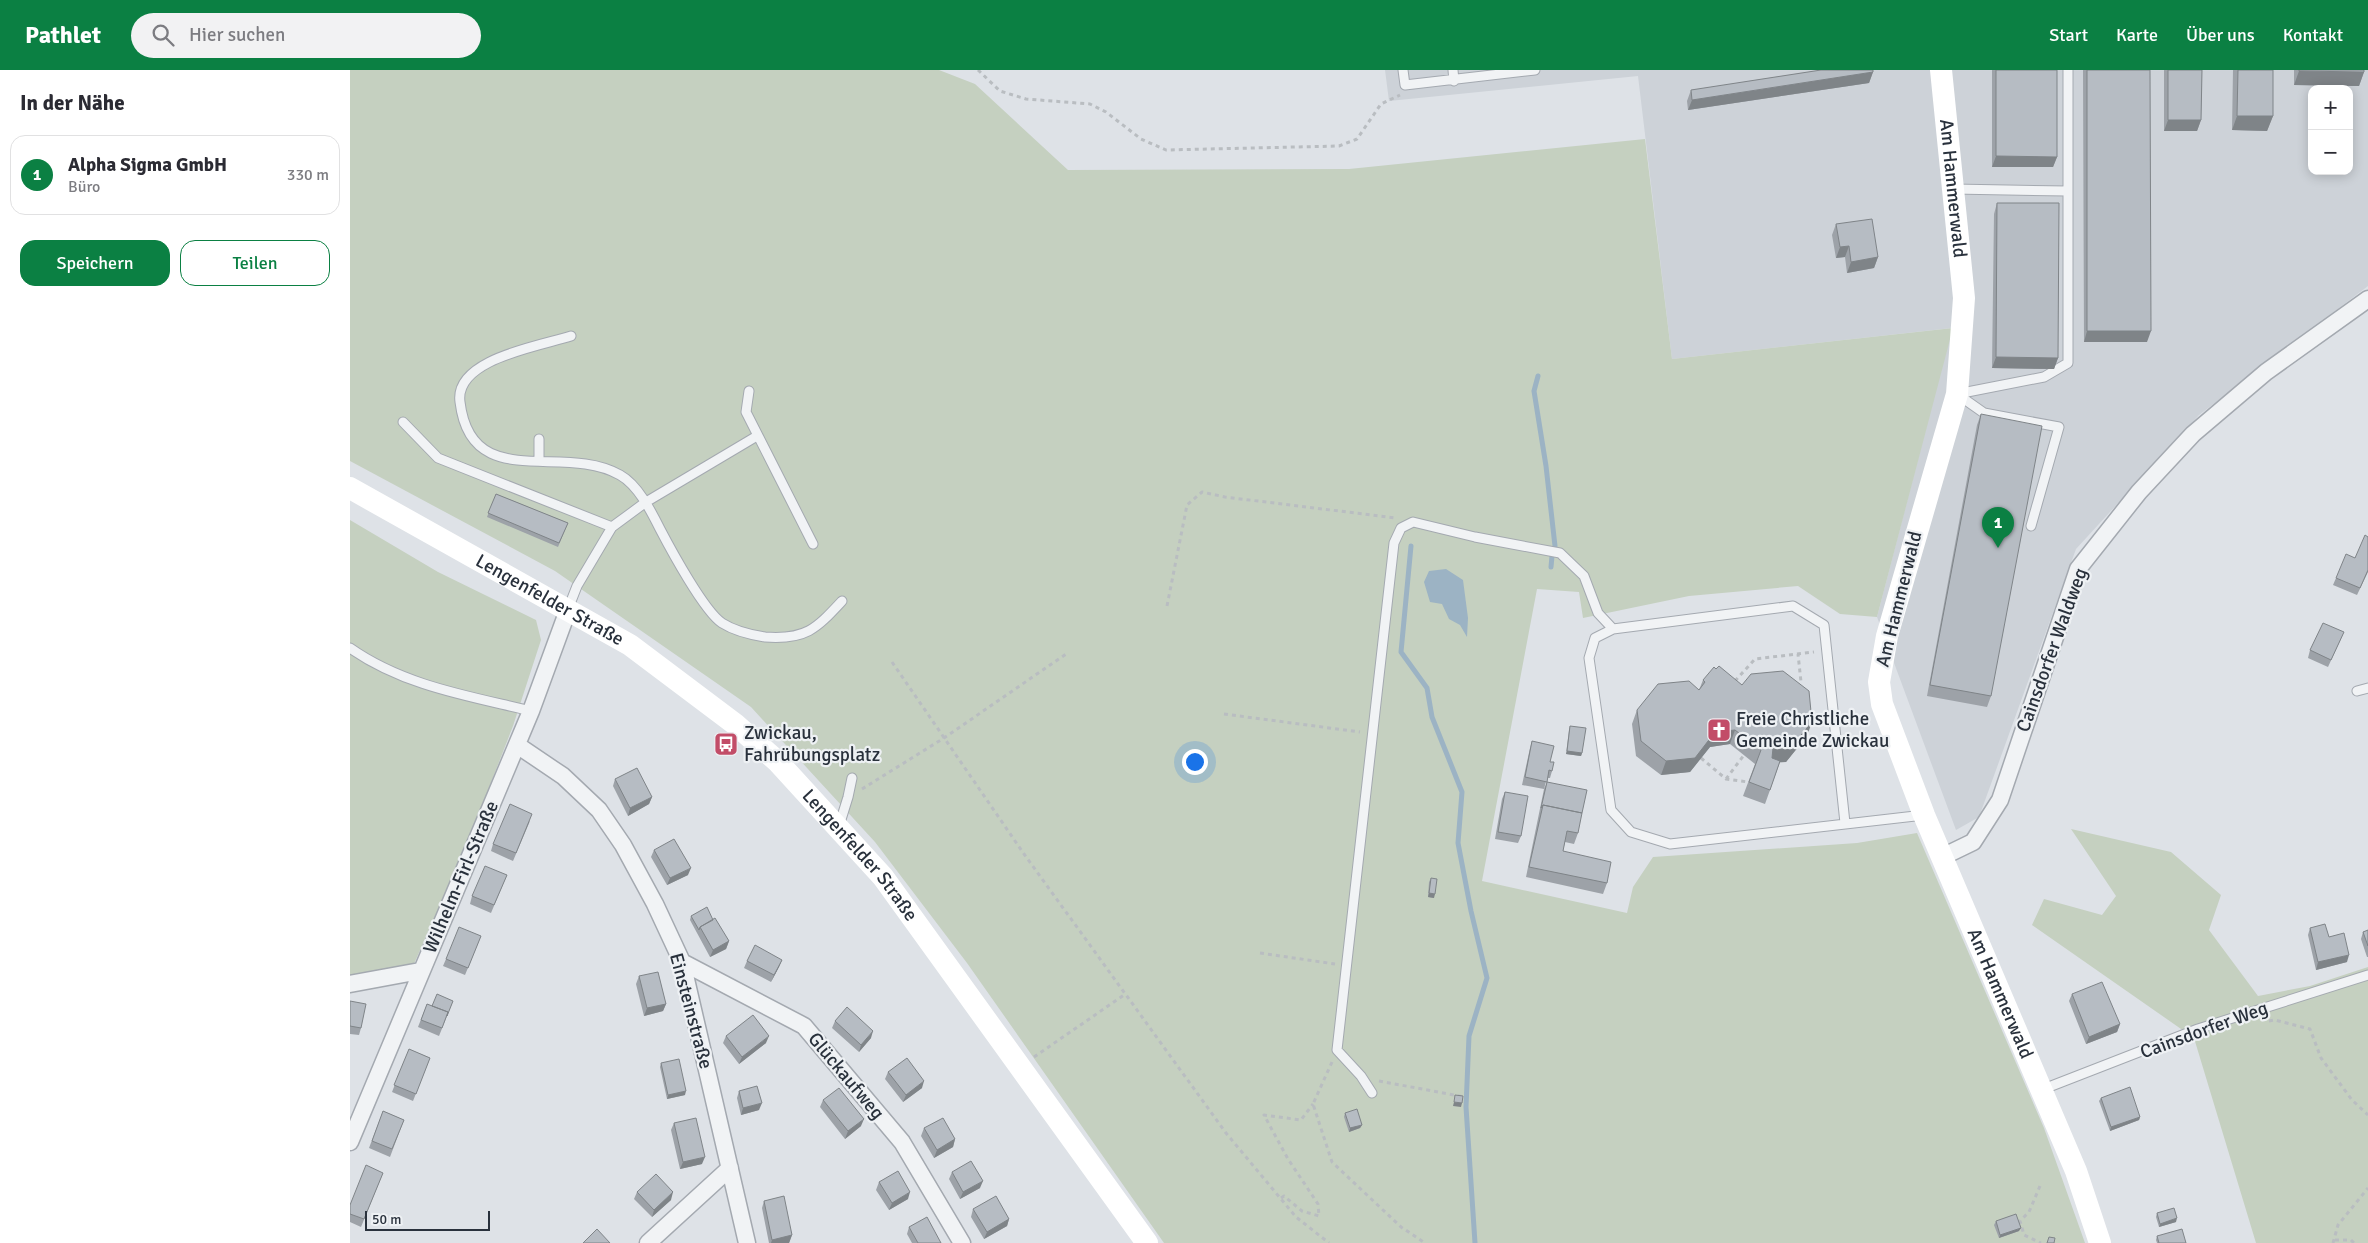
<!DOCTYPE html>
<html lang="de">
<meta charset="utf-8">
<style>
:root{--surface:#fff;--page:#f2f2f3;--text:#2b2b33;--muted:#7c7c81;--line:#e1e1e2;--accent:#0b8043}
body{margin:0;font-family:Signika,sans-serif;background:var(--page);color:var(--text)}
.controls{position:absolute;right:15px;top:15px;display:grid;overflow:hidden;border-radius:10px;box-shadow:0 2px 12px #0003}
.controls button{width:45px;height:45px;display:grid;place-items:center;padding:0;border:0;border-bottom:1px solid var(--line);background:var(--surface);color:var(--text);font:25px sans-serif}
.scale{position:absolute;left:15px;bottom:12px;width:125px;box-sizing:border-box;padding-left:5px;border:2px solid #29313c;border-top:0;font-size:14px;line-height:18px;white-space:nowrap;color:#29313c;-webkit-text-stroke:4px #eef1f4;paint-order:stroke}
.you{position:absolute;left:844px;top:691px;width:18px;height:18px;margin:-12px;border:4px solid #fff;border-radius:50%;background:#1a73e8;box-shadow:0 0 0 8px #1a73e833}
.badge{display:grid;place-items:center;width:32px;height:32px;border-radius:50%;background:var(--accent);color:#fff;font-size:16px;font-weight:700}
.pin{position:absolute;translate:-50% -41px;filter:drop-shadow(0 1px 2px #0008)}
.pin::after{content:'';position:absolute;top:26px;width:18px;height:15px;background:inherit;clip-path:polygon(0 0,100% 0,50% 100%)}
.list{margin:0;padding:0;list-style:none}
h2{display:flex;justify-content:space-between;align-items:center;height:65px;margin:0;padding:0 20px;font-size:21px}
h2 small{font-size:16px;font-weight:400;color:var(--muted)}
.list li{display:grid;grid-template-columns:32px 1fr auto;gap:15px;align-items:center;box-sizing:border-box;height:80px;margin:0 10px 10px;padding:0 10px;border:1px solid var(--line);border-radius:15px}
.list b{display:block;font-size:19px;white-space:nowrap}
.list p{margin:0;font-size:16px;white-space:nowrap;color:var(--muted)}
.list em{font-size:16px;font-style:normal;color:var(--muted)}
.actions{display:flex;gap:10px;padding:15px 20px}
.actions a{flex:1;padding:11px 0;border:1px solid var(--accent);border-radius:15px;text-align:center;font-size:18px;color:var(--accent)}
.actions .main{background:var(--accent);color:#fff}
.icon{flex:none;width:28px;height:28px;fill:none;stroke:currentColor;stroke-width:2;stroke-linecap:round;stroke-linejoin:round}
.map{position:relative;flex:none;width:2018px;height:1173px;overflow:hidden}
header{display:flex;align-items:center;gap:30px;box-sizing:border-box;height:70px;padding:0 25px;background:var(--accent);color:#fff}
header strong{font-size:24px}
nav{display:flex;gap:28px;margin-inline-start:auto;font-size:18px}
.search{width:350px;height:45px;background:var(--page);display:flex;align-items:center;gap:12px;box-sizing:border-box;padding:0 18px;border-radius:28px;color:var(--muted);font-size:19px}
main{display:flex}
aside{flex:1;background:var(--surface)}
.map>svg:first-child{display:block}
.built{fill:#cdd2d8;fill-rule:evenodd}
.green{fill:#c5d0c0}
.water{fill:#9cb3c4}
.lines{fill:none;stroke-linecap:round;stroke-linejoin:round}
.stream{stroke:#9cb3c4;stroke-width:5}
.service-casing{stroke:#a4a9b0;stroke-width:11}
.minor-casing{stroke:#a4a9b0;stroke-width:19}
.path{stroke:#b9bdc1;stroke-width:3;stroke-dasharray:4 4;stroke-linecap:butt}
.service{stroke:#f1f3f5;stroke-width:9}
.minor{stroke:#f1f3f5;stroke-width:16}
.secondary{stroke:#fff;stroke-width:22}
.wall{fill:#9da2a8}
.shaded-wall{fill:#7f8488}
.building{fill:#b6bcc3;stroke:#7f8488}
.labels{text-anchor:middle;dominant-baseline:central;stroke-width:4.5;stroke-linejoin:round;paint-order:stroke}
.street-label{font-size:19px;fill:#29313c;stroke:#eef1f4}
.poi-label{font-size:19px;fill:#29313c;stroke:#eef1f4;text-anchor:start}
</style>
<header>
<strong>Pathlet</strong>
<div class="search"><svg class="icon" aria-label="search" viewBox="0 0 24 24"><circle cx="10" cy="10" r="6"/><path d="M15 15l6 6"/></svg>Hier suchen</div>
<nav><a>Start</a><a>Karte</a><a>Über uns</a><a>Kontakt</a></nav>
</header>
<main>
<aside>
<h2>In der Nähe<small></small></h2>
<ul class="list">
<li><span class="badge">1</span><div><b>Alpha Sigma GmbH</b><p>Büro</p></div><em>330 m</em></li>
</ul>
<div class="actions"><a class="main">Speichern</a><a>Teilen</a></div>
</aside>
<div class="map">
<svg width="2018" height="1173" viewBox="0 0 2018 1173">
<rect width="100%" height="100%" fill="#dee2e7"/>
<path class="built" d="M1035,0H2018V216L1849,345L1726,479L1629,747L1606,760L1527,547L1602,258L1322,289L1288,6L1039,31ZM1962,19H1999V101H1962Z"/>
<path class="green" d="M0,0H589L625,14L718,100L999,99L1295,69L1322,289L1603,258L1527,547L1490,544L1448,516L1339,526L1233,548L1229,522L1187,519L1132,811L1277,843L1283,817L1303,787L1507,773L1567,763L1694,1058L1735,1173H814L617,893L525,772L401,637L205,501L0,391Z
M0,450L88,502L186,550L191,570L163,656L116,777L63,896L0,908Z
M1721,759L1821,782L1871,825L1859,860L1908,926L1960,916L2018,897V1173H1906L1844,968L1682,855L1694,829L1752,845L1766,826Z"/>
<path class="water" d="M1096,499L1113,510L1118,548L1117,567L1110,555L1099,549L1092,534L1080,532L1074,512L1079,501Z"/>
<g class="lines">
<path class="stream" d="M1188,306L1184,321L1196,396L1205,476
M1061,476L1051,582L1077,618L1082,647L1112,722L1108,773L1121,841L1137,908L1119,966L1116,1037L1125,1173
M1201,497L1202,486"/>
<g class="service-casing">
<path id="service" d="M1053,0L1055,15L1185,0
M1103,0L1104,11
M1603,119L1717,121
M221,266C190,276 104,289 110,332C121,424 213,372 270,405C288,415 301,441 310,459C321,480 354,541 372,553C383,560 402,565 415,567C456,570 466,559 492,531
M399,321L396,342L463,474
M1607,324L1694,307L1718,293V0
M1607,324L1634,343L1709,357L1681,456
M53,352L88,388L262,457
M189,369V390
M218,539L227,516L262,457L296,432L407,366
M0,578C54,616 119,626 181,641
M2007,621L2018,618
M1495,753L1474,555L1443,536L1263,559L1245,568L1239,588L1261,740L1281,762L1320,774L1574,745
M489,756L498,727L502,708
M1691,1020L1848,959L2018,905
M1022,1023L1011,1006L987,980L1044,473L1051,458L1063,452L1125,467L1210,483L1234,506L1248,543L1263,559"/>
</g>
<g class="minor-casing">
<path id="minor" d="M167,675L213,706L249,740L273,775L305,834L332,892L397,1173
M1592,787L1623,772L1650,730L1728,499L1789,422L1843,364L1916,302L2018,229
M332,892L454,956L552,1072L612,1173
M0,914L70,901
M0,1072L181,641L218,540
M298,1173L380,1098"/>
</g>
<path class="path" d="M628,0L650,21L676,29L740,34L756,42L791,69L816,80L989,76L1007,69L1031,34L1050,25
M817,536L837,435L852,422L875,427L1046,448
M542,592L674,784L876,1063L946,1147L979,1173
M1385,611L1405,589L1464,582
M1447,617L1451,612L1448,584
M874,644L1010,662
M1351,688L1376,709L1398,712
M1376,709L1394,685
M512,719L594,668L716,584
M910,883L985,894
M1919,951L1925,950L1960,959L1971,988L2002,1030L2018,1045
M684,987L774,925
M982,992L963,1034L982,1092L1051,1157L1075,1173
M1029,1011L1115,1027
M1690,1116L1679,1142L1670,1151L1674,1165L1691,1173
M931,1128L934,1126L952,1141L969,1146L968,1134L938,1089L914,1045L951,1050L963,1034
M1985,1170H2001L2004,1173
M1983,1173L1988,1155L2018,1118"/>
<use href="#service" class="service"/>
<use href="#minor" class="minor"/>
<g class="secondary">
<path id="s1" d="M1591,0L1614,228L1607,324L1537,566L1529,612L1532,634L1574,745L1726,1101L1750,1173"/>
<path id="s2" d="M0,418L280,575L385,654L428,692L533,807L797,1173"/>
</g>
</g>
<path class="wall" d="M1642,0H1707V87L1703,97H1642Z
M1733,0H1800L1797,272H1734Z
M1814,0H1852L1851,50L1847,61H1814Z
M1883,0H1923V46L1917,61L1882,60Z
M1944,0H2014V2L2009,16L1944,15Z
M1523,2L1519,13L1338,40L1337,31L1341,20Z
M1647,133L1708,288L1704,299L1642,298L1644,144Z
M1486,154L1528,187L1524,198L1497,203L1495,187L1486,188L1482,165Z
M1631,344L1641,626L1637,637L1577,626L1627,355Z
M146,424L218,453L208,477L137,447Z
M2018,467V502L2007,525L1983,515L1986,508L2005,488Z
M1994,562L1978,597L1958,588L1960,580Z
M1353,610L1392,615L1457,666L1436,692H1430L1415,734L1393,726L1405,694L1380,674L1360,677L1340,702L1311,705L1286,686L1282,654L1287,640L1349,620Z
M1220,656L1232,683L1231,686L1216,684L1219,660Z
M1182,671L1200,692L1202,701L1200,708H1197L1194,719L1172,715L1180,678Z
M265,709L302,727L299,734L278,746L263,716Z
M1197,712L1228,763L1224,774L1215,772L1213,781L1257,813L1253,824L1176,807L1194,719Z
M1155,722L1171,766L1168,773L1145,769L1152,729Z
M180,751L163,791L141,781L143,774Z
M304,780L338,805L317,815L301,787Z
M157,805L141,843L120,834L122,826Z
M1081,808L1084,828L1078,827L1079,812Z
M341,846L363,850L379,871L376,879L360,887L340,850Z
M1960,858L1979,867L1997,892L1966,900L1958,865Z
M2018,860V887H2017L2011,869L2013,862Z
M131,866L115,905L93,896L96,889Z
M432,890L429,897L421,912L394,898L397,891Z
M289,906L316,934L313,941L294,946L286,914Z
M1722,924L1770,954L1767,962L1736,974L1719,931Z
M0,931L11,958L9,965L0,964Z
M103,931L89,966L68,957L77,934L82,936Z
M485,951L521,968L509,982L482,958Z
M376,966L416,973L389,994L373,973Z
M59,979L80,988L63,1031L42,1022Z
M311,993L335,1025L317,1029L310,997Z
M538,1002L572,1018L553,1032L535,1009Z
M389,1021L409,1040L391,1045L387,1028Z
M1751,1028L1790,1047L1789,1050L1760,1061L1749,1031Z
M473,1030L511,1056L495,1069L470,1037Z
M33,1041L54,1050L40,1087L19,1078Z
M995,1043L1012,1055L1010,1058L999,1062L994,1047Z
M324,1053L352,1094L330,1099L321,1060Z
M574,1058L605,1069L603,1077L584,1088L571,1066Z
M602,1102L630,1118L610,1129L599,1109Z
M33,1103L11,1157L0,1152V1135Z
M529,1112L558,1129L539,1140L526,1120Z
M287,1122L321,1130L302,1147L284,1129Z
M414,1131L442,1165L439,1173H419L412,1138Z
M623,1139L659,1149L657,1156L634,1169L621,1147Z
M1807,1143L1826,1152L1809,1157L1806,1147Z
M1646,1151L1669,1161L1649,1168L1644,1155Z
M559,1157L591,1173H562L557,1164Z
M1807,1166L1836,1173H1807L1806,1170Z"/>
<path class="shaded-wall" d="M1949,1L2014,2L2009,16L1944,15Z
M1523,2L1519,13L1338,40L1342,30Z
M1887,46H1923L1917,61L1882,60Z
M1818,50H1851L1847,61H1814Z
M1646,86L1707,87L1703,97H1642Z
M1499,176L1495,187L1486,188L1490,177Z
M1528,187L1524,198L1497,203L1501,192Z
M1737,261H1801L1797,272H1734Z
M1646,287L1708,288L1704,299L1642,298Z
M1462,652L1457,666L1436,692L1418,693L1423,678Z
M1385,660L1380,674L1360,677L1340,702L1311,705L1316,691L1365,662Z
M1217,681L1232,683L1231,686L1216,684Z
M302,727L299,734L278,746L280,738Z
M341,798L338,805L317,815L320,808Z
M1079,823L1085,824L1084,828L1078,827Z
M379,871L376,879L360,887L363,880Z
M1999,885L1997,892L1966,900L1968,892Z
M432,890L429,897L421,912L424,905Z
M316,934L313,941L294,946L297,938Z
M1770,954L1767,962L1736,974L1739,967Z
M523,961L521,968L509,982L511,975Z
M419,966L416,973L389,994L392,987Z
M574,1011L572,1018L553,1032L556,1025Z
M336,1021L335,1025L317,1029L318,1025Z
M1104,1032L1112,1033L1111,1037L1103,1036Z
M412,1033L409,1040L391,1045L393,1038Z
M1790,1047L1789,1050L1760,1061L1761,1057Z
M514,1049L511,1056L495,1069L498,1061Z
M1012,1055L1010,1058L999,1062L1000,1058Z
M605,1069L603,1077L584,1088L587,1080Z
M355,1087L352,1094L330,1099L333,1092Z
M633,1111L630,1118L610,1129L613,1122Z
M323,1122L321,1130L302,1147L304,1140Z
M560,1122L558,1129L539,1140L542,1133Z
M1827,1148L1826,1152L1809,1157L1810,1154Z
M659,1149L657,1156L634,1169L637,1162Z
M1671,1158L1669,1161L1649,1168L1650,1165Z
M442,1165L439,1173H421L422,1170Z"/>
<path class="building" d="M1471,0H1523V2L1342,30L1341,20Z
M1646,0H1707V87L1646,86Z
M1737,0H1800L1801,261H1737Z
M1818,0H1852L1851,50H1818Z
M1888,0H1923V46H1887Z
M1949,0H2014V2L1949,1Z
M1647,133H1709L1708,288L1646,287Z
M1522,149L1528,187L1501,192L1499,176L1490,177L1486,154Z
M1631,344L1692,356L1641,626L1580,615Z
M146,424L218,453L209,473L138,443Z
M2015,465L2018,467V500L2010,518L1986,508L1996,484L2005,488Z
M1973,553L1994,562L1981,590L1960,580Z
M1369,596L1392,615L1401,604L1433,601L1459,621L1462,652L1441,677L1423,678L1422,688L1430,691L1420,720L1399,712L1411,680L1385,660L1365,662L1345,688L1316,691L1291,671L1287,640L1308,614L1339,611L1349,620L1355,612L1353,610L1364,597L1366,599Z
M1220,656L1236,658L1232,683L1217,681Z
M1182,671L1204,676L1200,692H1204L1202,701L1199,700L1197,712L1175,707Z
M287,698L302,727L280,738L265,709Z
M1197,712L1237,720L1232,743L1193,735L1191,738Z
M1155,722L1178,726L1171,766L1148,762Z
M160,734L182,744L166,783L143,774Z
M1193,735L1232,743L1228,763L1217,761L1213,781L1261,792L1257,813L1179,797Z
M324,769L341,798L320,808L304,780Z
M135,796L157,805L144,835L122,826Z
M1081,808L1087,809L1085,824L1079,823Z
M357,837L363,850L350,857L349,860L341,846Z
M365,848L379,871L363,880L350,857Z
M1975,854L1979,867L1994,863L1999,885L1968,892L1960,858Z
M109,857L131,866L118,898L96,889Z
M2018,860V876L2013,862Z
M405,875L432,890L424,905L397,891Z
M308,902L316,934L297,938L289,906Z
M1752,912L1770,954L1739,967L1722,924Z
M87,924L103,931L97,946L98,942L82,936Z
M0,931L16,934L11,958L0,956Z
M77,934L98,942L92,958L71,950Z
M497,937L523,961L511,975L485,951Z
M403,945L419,966L392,987L376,966Z
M59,979L80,988L66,1024L44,1015Z
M557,988L574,1011L556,1025L538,1002Z
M329,989L336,1021L318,1025L311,993Z
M407,1016L412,1033L393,1038L389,1021Z
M1780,1017L1790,1047L1761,1057L1751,1028Z
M489,1018L514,1049L498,1061L473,1030Z
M1105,1025L1113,1026L1112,1033L1104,1032Z
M1007,1039L1012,1055L1000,1058L995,1043Z
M33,1041L54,1050L42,1079L22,1071Z
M346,1048L355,1087L333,1092L324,1053Z
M593,1048L605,1069L587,1080L574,1058Z
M621,1091L633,1111L613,1122L602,1102Z
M16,1095L33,1103L14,1149L0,1144V1135Z
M548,1101L560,1122L542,1133L529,1112Z
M306,1104L323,1122L304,1140L287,1122Z
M434,1126L442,1165L422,1170L414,1131Z
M646,1126L659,1149L637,1162L623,1139Z
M1824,1138L1827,1148L1810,1154L1807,1143Z
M1666,1144L1671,1158L1650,1165L1646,1151Z
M577,1147L591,1173H568L559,1157Z
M247,1159L260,1173H233Z
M1832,1159L1836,1173H1809L1807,1166Z
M1699,1167L1705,1168L1704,1173H1697Z"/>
<defs>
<g id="church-square" transform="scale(1.25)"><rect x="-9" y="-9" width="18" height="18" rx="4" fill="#c24d68" stroke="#eef1f4"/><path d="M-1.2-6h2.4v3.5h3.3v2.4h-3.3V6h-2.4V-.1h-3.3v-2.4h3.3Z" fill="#fff"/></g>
<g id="bus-square" transform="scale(1.25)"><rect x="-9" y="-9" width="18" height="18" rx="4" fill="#c24d68" stroke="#eef1f4"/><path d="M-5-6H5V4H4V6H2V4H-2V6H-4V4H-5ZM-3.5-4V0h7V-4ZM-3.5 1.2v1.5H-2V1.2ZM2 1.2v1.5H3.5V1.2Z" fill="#fff"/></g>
</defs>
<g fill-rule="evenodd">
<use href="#church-square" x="1369" y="660"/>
<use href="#bus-square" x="376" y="674"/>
</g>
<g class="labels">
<g class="street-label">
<text stroke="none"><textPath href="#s1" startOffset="119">Am Hammerwald</textPath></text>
<text transform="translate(1549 529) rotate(-76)">Am Hammerwald</text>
<text stroke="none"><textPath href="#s2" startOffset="229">Lengenfelder Straße</textPath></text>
<text transform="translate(1702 580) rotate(-70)">Cainsdorfer Waldweg</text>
<text stroke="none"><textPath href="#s2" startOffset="634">Lengenfelder Straße</textPath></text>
<text transform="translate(111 807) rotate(-67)">Wilhelm-Firl-Straße</text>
<text stroke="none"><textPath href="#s1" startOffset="959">Am Hammerwald</textPath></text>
<text transform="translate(341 941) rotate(75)">Einsteinstraße</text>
<text transform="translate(1854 960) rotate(-20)">Cainsdorfer Weg</text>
<text transform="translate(496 1006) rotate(50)">Glückaufweg</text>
</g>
<g class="poi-label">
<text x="1386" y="649">Freie Christliche<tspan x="1386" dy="22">Gemeinde Zwickau</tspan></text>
<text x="394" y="663">Zwickau,<tspan x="394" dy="22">Fahrübungsplatz</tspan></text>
</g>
</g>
</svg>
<div class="controls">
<button>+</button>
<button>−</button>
</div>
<div class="scale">50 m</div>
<div class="you"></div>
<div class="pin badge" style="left:1648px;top:478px">1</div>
</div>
</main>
